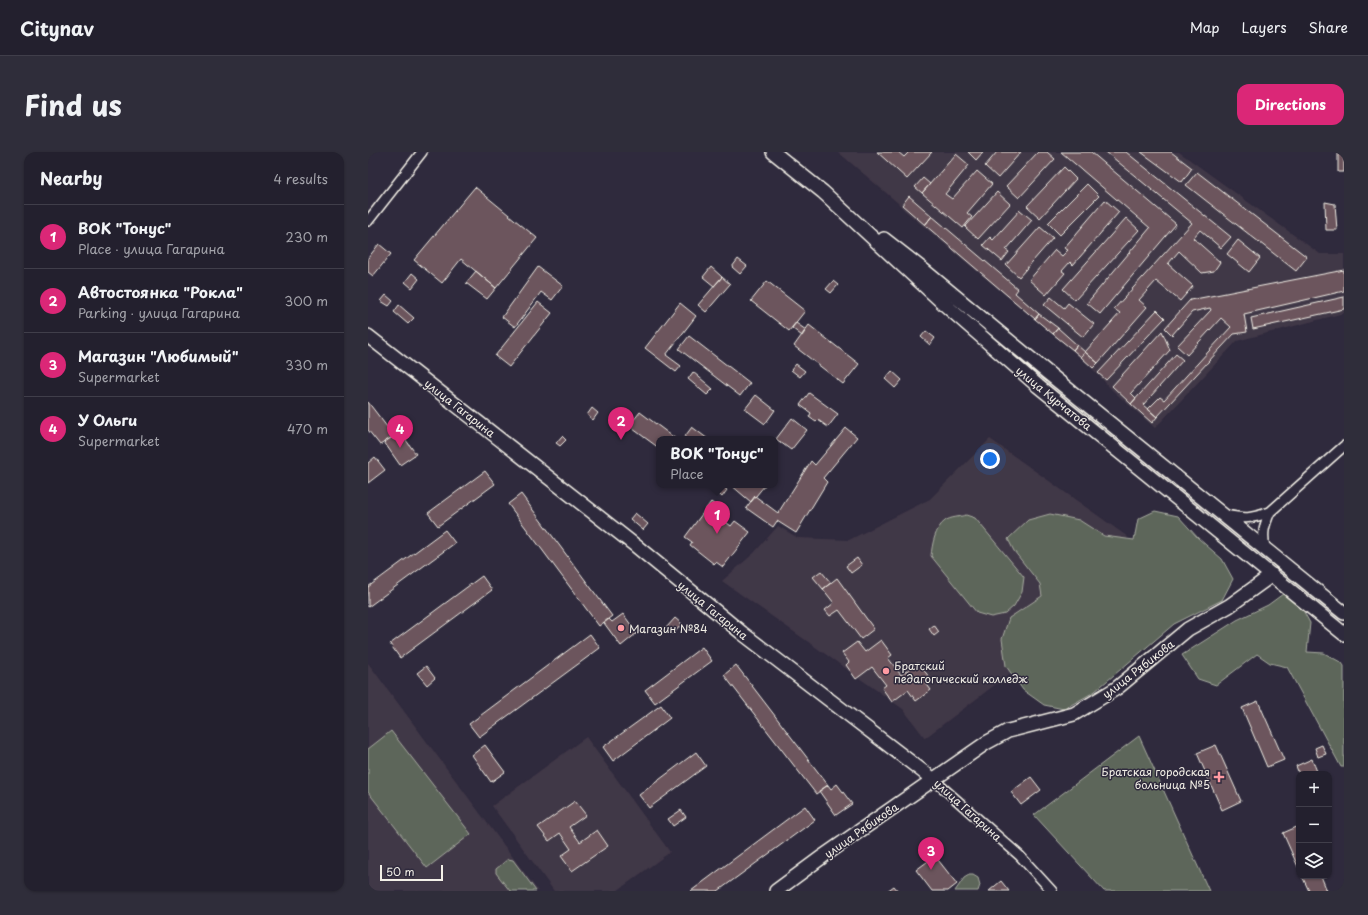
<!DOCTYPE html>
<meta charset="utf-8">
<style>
:root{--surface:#23202e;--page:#2f2d3a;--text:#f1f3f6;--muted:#a3a3aa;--line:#403e4a;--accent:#db2777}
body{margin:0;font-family:"Playpen Sans",sans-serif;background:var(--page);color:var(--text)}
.controls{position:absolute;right:12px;bottom:12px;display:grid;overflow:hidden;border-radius:8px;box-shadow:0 1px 3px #0004}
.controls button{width:36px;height:36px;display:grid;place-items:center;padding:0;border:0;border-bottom:1px solid var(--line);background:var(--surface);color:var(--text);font:20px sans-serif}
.scale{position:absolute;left:12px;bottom:10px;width:63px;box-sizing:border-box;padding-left:4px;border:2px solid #f4f1e8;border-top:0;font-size:11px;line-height:14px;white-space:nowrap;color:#f4f1e8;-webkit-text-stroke:3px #2f2a3d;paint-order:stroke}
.you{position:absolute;left:622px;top:307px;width:14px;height:14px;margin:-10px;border:3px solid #fff;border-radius:50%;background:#1a73e8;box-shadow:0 0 0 6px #1a73e833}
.badge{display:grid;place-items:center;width:26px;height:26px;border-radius:50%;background:var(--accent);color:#fff;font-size:13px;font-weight:700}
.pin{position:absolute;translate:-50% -33px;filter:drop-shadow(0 1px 2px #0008)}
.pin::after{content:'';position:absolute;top:21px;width:14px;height:12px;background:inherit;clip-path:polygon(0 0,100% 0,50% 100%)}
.popup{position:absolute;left:288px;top:284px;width:122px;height:52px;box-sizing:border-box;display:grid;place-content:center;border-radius:8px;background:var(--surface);filter:drop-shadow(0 1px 3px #0005);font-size:13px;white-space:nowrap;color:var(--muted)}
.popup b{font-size:15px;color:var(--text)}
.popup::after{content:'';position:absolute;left:50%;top:100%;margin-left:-8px;border:8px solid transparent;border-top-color:var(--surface)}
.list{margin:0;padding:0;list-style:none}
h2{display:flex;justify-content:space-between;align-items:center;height:52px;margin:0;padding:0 16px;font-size:17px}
h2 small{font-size:13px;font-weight:400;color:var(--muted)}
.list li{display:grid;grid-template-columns:26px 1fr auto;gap:12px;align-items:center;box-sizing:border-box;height:64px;padding:0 16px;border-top:1px solid var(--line)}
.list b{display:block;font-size:15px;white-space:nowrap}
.list p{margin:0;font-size:13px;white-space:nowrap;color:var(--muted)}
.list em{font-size:13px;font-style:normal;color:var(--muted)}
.icon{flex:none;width:22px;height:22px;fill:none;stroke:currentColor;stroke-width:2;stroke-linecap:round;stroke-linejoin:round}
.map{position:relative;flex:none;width:976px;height:739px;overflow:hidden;border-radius:12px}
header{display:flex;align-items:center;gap:24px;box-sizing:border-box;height:56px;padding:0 20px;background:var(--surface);border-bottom:1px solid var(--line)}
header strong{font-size:19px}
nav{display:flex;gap:22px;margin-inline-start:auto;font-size:14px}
.intro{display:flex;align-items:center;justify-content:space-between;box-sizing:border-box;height:96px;padding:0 24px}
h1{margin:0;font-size:28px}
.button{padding:10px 18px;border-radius:12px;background:var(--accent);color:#fff;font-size:14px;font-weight:700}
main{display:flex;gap:24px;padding:0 24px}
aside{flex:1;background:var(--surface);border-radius:12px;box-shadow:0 1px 3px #0004}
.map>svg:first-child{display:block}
.built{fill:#413747}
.green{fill:#5d665a;stroke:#a8aca1}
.building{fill:#6c555d;stroke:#f4f1e8}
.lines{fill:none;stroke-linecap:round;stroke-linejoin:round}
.street-casing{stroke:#f4f1e8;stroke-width:12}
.secondary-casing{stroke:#f4f1e8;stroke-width:16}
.street{stroke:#2f2a3d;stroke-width:9}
.secondary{stroke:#2f2a3d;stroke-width:13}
.poi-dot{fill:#ff9aa2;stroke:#2f2a3d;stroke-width:1.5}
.labels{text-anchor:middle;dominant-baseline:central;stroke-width:3;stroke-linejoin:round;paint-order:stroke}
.street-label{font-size:11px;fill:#f4f1e8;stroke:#2f2a3d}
.poi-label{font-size:11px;fill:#f4f1e8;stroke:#2f2a3d;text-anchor:start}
</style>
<header>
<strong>Citynav</strong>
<nav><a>Map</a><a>Layers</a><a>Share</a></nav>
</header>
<div class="intro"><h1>Find us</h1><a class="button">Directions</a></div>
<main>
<aside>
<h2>Nearby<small>4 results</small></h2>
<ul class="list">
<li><span class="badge">1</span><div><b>ВОК &quot;Тонус&quot;</b><p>Place · улица Гагарина</p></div><em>230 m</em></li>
<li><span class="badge">2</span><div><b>Автостоянка &quot;Рокла&quot;</b><p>Parking · улица Гагарина</p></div><em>300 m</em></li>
<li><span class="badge">3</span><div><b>Магазин &quot;Любимый&quot;</b><p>Supermarket</p></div><em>330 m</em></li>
<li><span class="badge">4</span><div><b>У Ольги</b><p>Supermarket</p></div><em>470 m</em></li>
</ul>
</aside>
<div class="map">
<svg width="976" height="739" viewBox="0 0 976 739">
<rect width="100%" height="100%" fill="#2f2a3d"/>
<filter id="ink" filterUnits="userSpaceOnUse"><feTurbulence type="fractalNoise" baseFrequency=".025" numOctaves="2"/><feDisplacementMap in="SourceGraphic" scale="8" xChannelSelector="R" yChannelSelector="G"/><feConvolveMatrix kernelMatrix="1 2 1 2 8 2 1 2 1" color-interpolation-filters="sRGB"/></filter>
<g filter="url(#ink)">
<path class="built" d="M470,0H811L952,102H976V161L869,189L787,276L744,238L721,213L536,58L530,51Z
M622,287L760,385L666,503L557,586L535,557L354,429L386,401L410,374L430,386L481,388L562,347Z
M0,511L170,739H0Z
M218,585L302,700L249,739H186L124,654Z"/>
<path class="green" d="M787,359L810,364L830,386L854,407L865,427L854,448L806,472L726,540L696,557L676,553L655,538L638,514L634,487L641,466L674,444L672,432L646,399L640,387L660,368L682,362L711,368L736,384L766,388L770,367Z
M598,363L607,366L656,425L654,440L646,454L637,462L623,465L609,461L563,404C564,393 567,376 577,369C582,365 592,365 598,363Z
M915,442L930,449L942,471L939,500L956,501L974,511L976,514V615H973L919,515L902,511L889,502L848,533L830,527L814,503L869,468L900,453Z
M23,579L103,682L59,716L0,640V597Z
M771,584L841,739H736L666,663Z
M140,707L145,708L168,739H142L128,721V717Z
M601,723H605L610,726L612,733L610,739H587L596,726Z"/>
<path class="building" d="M509,0H530L536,5L541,0H564L539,27Z
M600,0H615L608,8Z
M629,0H653L630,26L617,14Z
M670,0H679L687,7L651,46L638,34Z
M693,0H723L808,72L732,162L719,151L782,76Z
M738,0H758L863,85L853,96L832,78L825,86L852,110L846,119L834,121L811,99L800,112L825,134L812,149L788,129L771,148L779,155L730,211L717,200L752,161L746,157L824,71Z
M773,0H803L824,16L814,30Z
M970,0H976V20H970Z
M588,2L601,13L577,42L584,47L609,19L624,32L599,61L604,65L595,76L554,41Z
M696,15L708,27L672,66L659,54Z
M829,20L939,105L928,119L818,33Z
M555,26L562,32L554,41L547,35Z
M719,32L731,44L692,83L680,71Z
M107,35L169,86L128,136L93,107L74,131L46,108Z
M629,40L642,52L610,87L597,75Z
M541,44L564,64L557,73L534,53Z
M737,48L751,60L705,113L702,110L694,119L697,121L678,143L661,128L687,98L694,104L700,98L696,96Z
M957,50L967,52L969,78H958Z
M652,58L664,68L638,98L641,100L634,109L615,93L622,85L625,88Z
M564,64L650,137L647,141L671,162L667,167L557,73Z
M758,66L771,78L707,148L695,137Z
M672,75L685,86L651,125L638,113Z
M870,88L892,106L881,120L859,102Z
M11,92L23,102L5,124L0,120V106Z
M370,107L379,114L372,122L364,115Z
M170,115L195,134L184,148L173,140L147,175L134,165Z
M343,115L354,125L346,134L335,125Z
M976,118V139L876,162L879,180L866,182L789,265L780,257L792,245L796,248L863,175L853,166L819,203L809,194L843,158L842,156L824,160L804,183L797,176L822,148Z
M108,119L128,136L119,147L98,131Z
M44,121L51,127L44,136L37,130Z
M354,125L362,132L338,160L330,153Z
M399,129L437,159L421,179L383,149Z
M465,129L470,133L463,141L458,137Z
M18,143L25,149L21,154L13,149Z
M683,145L696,156L700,151L726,172L715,185L676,153Z
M976,145V157L885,177L883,166Z
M170,150L184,161L141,215L127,204Z
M312,151L328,164L298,203L313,214L308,220L277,196Z
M31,153L46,166L40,172L26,160Z
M789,158L797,166L738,228L730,221Z
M671,162L690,176L685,182L667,167Z
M428,171L438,178L434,184L424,176Z
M441,173L491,212L475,232L426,194Z
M690,176L709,193L705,198L685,182Z
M558,179L567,186L562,193L553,185Z
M794,179L802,198L763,241L768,246L763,252L744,234Z
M321,184L382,231L372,244L311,197Z
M709,193L717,200L713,205L705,198Z
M717,200L730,211L725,216L713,205Z
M808,202L815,208L775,253L789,265L784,271L763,252Z
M428,212L437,219L432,225L423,218Z
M524,219L534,228L527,236L517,227Z
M325,220L345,237L339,243L320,227Z
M441,241L470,262L460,275L450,268L448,270L441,265L443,261L432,253Z
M388,243L407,258L397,272L377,257Z
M0,250L26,284L12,293L0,278Z
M224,256L230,261L225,268L219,263Z
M272,260L308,287H291V296L261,274Z
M424,266L439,278L423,298L408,287Z
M324,275L340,287H315Z
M478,276L489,285L455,326L459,330L428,381L409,369L405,375L378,356L387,344L410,361L443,309L447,313Z
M26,284L29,288L35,284L48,302L32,313L16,290Z
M194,284L198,288L192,294L188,291Z
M7,305L17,318L0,331V311Z
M117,319L127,332L70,374L60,361Z
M343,333H353L359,338L354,345L342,334Z
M363,333H397L383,350Z
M153,342L244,464L231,474L140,352Z
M343,350L359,362L354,367L363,374L367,369L382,380L355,415L348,410L346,412L322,393L324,390L317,385Z
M267,361L280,372L275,378L262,367Z
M77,378L87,391L0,455V435Z
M489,406L494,413L483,421L478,414Z
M453,419L463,431L455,437L445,425Z
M114,424L124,438L32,506L22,492Z
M469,426L506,477L493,487L471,458L462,464L457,458L466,451L455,437Z
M255,462L269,481L253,494L236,471L241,467L244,470Z
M307,466L314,472L305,482L298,476Z
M566,473L571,480L566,484L561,477Z
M222,482L232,496L111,585L101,572Z
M513,488L524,503L520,506L533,523L550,511L562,526L557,530L563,538L548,549L540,538L524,550L514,536L518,533L504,515L488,527L478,513L481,510L474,501L489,490L497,500Z
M334,495L344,509L287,551L277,538Z
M368,513L460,633L448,642L356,523Z
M58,514L67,526L59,533L49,521Z
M890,549L916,608L899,615L874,556Z
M293,553L302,566L245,609L235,595Z
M117,593L137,620L123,630L104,603Z
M848,593L873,649L854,658L829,601Z
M954,593L958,602L950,605L947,596Z
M328,600L338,614L281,656L271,643Z
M944,607L950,622H931L928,614Z
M663,625L673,638L653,653L643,640Z
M469,632L484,652L468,663L451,639L460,633L463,637Z
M207,649L218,663L201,675L212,690L229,678L240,694L204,719L193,704L203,697L192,681L181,689L170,675Z
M437,654L447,668L350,739H323Z
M313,658L318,665L305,674L300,667Z
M931,674V717L915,681Z
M567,704L589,732L580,739H564L548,718Z
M934,724H953L959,739H941Z
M633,729L641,739H621Z
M526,734L530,739H519Z"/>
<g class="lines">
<g class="street-casing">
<path id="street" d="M0,69L54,0
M857,363C877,367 883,367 902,360
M897,396C894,381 896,374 902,360L976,294
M566,628L652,704L684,739"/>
</g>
<g class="secondary-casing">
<path id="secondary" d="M405,0L455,40L575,151L670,234L976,482
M516,87L553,116L680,221L976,461
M0,184L268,394L374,481L566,628
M408,739L454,705L618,591L640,579L706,562L749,536L820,477L861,454L904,423"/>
</g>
<use href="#street" class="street"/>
<use href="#secondary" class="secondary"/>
</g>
</g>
<g class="poi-dot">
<circle cx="253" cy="476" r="4"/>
<circle cx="518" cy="519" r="4"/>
<path d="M849 619h4v4h4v4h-4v4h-4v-4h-4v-4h4z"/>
</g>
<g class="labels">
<g class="street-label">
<text transform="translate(686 246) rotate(39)">улица Курчатова</text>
<text transform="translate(92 256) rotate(38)">улица Гагарина</text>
<text transform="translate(345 458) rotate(39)">улица Гагарина</text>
<text transform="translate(770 517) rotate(-38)">улица Рябикова</text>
<text transform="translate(600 658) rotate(42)">улица Гагарина</text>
<text transform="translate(493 678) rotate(-35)">улица Рябикова</text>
</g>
<g class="poi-label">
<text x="261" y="476">Магазин №84</text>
<text x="526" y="513">Братский<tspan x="526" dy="13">педагогический колледж</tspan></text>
<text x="842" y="619" text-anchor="end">Братская городская<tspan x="842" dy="13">больница №5</tspan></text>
</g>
</g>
</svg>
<div class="controls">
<button>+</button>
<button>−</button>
<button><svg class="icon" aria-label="layers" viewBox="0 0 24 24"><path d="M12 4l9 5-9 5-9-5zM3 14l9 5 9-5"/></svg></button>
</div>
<div class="scale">50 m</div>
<div class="you"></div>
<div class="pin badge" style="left:349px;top:382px">1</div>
<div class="popup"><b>ВОК &quot;Тонус&quot;</b>Place</div>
<div class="pin badge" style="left:253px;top:288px">2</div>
<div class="pin badge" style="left:563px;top:718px">3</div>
<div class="pin badge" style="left:32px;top:296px">4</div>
</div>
</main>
